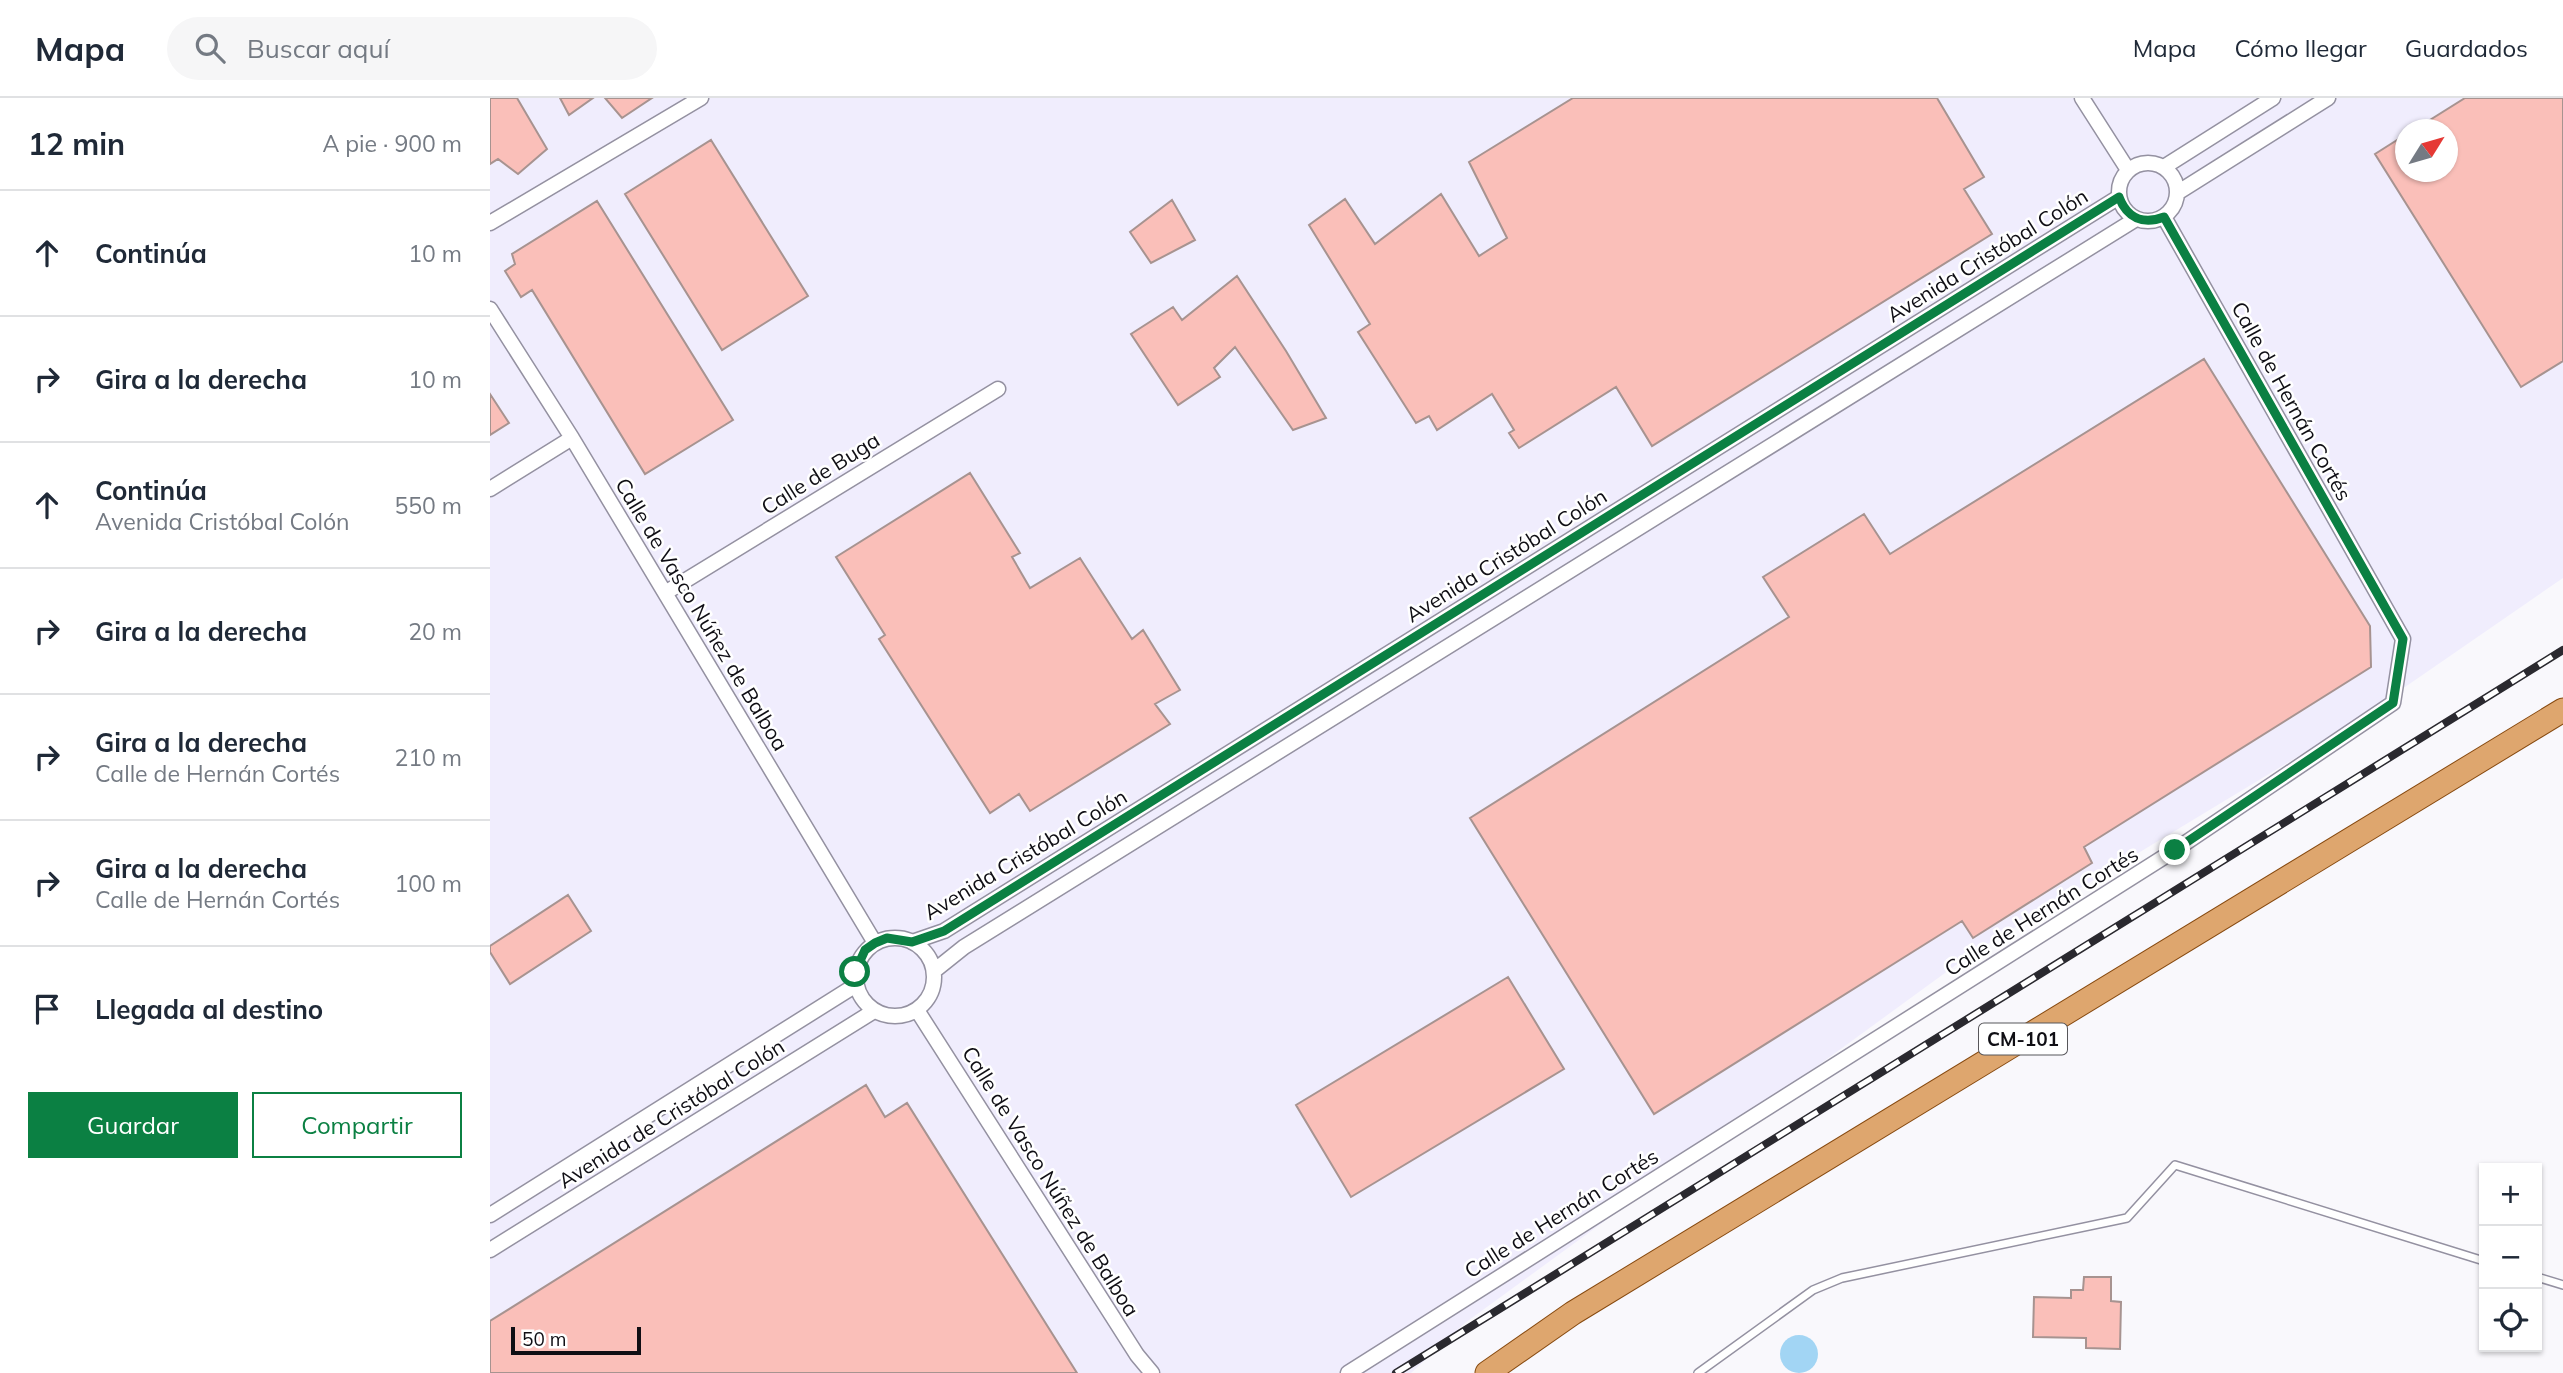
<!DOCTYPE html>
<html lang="es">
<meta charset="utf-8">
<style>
:root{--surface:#fff;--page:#f6f6f7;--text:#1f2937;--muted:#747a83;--line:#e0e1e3;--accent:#0b8043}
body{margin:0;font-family:Mulish,sans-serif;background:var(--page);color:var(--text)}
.controls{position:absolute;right:21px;bottom:21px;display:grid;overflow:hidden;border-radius:0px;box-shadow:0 2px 5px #0004}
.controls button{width:63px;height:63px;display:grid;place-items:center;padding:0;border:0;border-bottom:2px solid var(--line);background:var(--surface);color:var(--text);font:35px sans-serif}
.compass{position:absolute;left:1905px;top:21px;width:63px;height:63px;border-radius:50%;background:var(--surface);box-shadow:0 2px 5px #0004;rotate:53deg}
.scale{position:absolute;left:21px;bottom:18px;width:130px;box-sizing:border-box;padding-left:7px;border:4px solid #0f0e14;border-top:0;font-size:19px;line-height:24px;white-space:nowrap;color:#0f0e14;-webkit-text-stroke:5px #fff;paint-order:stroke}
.stop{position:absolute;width:21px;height:21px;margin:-16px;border:5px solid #0b8043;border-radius:50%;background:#fff}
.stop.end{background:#0b8043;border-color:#fff;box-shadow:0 2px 7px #0008}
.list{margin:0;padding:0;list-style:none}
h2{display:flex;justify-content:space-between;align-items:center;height:91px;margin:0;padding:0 28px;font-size:30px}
h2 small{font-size:23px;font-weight:400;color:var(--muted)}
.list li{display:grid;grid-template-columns:46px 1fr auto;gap:21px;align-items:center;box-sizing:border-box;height:126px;padding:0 28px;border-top:2px solid var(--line)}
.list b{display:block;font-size:26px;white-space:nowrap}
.list p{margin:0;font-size:23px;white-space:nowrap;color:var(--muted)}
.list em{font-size:23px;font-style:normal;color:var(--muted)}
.actions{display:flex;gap:14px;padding:21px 28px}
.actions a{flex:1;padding:16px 0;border:2px solid var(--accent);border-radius:0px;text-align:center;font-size:24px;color:var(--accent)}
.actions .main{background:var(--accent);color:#fff}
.icon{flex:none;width:38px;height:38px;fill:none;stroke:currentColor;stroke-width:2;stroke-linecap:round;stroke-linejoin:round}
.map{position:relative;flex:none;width:2073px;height:1275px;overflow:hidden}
header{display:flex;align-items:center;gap:42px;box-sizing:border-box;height:98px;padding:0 35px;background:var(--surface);border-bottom:2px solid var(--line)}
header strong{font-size:33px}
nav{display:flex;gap:38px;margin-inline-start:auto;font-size:24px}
.search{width:490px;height:63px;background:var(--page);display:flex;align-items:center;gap:18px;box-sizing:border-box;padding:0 24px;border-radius:38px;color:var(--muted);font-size:26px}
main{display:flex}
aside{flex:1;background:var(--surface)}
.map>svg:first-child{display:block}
.built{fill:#f0edfd;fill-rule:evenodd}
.water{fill:#a2d5f4}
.building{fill:#fabfb9;stroke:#a79390;stroke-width:2}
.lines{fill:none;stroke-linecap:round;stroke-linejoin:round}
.service-casing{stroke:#9491a1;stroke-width:10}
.minor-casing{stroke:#9491a1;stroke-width:17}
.primary-casing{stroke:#874a10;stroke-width:25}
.service{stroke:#fff;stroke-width:7}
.minor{stroke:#fff;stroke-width:14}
.primary{stroke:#dea66e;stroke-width:23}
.rail-casing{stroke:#2a292f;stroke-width:8}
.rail{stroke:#fff;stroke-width:5;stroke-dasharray:16;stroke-linecap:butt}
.route{stroke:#0b8043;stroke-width:9}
.labels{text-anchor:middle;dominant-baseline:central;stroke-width:5;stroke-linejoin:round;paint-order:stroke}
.shield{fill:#fff;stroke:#57565a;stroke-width:2}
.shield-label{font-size:19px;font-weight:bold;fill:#0f0e14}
.street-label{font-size:21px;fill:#0f0e14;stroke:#fff}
</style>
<header>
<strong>Mapa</strong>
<div class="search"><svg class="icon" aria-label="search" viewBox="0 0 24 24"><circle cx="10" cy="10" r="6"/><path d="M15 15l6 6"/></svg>Buscar aquí</div>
<nav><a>Mapa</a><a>Cómo llegar</a><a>Guardados</a></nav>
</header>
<main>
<aside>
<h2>12 min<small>A pie · 900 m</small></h2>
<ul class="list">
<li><svg class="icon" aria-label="ahead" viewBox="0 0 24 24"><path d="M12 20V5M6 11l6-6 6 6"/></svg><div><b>Continúa</b></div><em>10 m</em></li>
<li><svg class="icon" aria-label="right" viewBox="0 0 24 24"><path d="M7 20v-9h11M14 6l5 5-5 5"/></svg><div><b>Gira a la derecha</b></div><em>10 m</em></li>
<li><svg class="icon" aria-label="ahead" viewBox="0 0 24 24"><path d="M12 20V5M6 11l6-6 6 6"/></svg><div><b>Continúa</b><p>Avenida Cristóbal Colón</p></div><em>550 m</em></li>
<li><svg class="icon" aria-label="right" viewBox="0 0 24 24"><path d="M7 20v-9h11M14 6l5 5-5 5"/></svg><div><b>Gira a la derecha</b></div><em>20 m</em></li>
<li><svg class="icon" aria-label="right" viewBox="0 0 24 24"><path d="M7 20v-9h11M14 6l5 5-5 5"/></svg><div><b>Gira a la derecha</b><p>Calle de Hernán Cortés</p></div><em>210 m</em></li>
<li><svg class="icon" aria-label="right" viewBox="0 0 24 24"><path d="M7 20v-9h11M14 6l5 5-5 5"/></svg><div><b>Gira a la derecha</b><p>Calle de Hernán Cortés</p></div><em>100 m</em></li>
<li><svg class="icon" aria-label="arrive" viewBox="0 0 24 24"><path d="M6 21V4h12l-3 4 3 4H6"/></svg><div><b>Llegada al destino</b></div></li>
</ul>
<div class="actions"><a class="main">Guardar</a><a>Compartir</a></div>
</aside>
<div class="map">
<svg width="2073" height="1275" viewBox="0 0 2073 1275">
<rect width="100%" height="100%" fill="#f9f8fc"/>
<path class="built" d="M0,0H2073V480L1860,627L1481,856L975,1225L921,1275H0ZM1916,32H1958V74H1916Z"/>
<path class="water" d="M1290 1256a19 19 0 1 1 38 0a19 19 0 1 1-38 0Z"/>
<path class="building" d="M0,0H27L57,51L28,76L8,61L0,66Z
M70,0H103L79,17Z
M115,0H162L132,20Z
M1083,0H1447L1494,79L1474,91L1502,136L1162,348L1126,289L1029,350L1019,335L1024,332L1002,296L947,332L939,318L926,325L868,234L880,226L819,127L855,101L885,146L951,96L989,158L1017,140L979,64Z
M1975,0H2073V263L2031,289L1885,56L1915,37V74H1957V32H1924Z
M221,42L318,198L232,252L135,96Z
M682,102L705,142L661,165L640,134Z
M107,103L243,322L155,376L42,192L31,199L15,173L25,166L22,156Z
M747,178L796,253L836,320L803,332L745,249L724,270L730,279L688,307L641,236L683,209L692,222Z
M1714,261L1880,528L1881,569L1594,749L1602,765L1483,840L1472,823L1164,1016L980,720L1299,519L1273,479L1374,416L1400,456Z
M0,296L19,325L0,337Z
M480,375L530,455L522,459L540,490L590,460L642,541L653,532L690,592L665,606L680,626L540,713L529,696L500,715L389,541L395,537L346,459Z
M78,797L101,833L20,886L0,854V848Z
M1018,879L1074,971L861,1099L806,1007Z
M376,987L395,1019L417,1005L587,1275H0V1223Z
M1594,1179H1621V1203L1631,1204L1630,1251L1596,1250V1240L1543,1239L1544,1199L1581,1200V1192H1593Z"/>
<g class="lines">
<g class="service-casing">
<path id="service" d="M2047,1179L2073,1187
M1208,1275L1323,1192L1352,1180L1637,1120L1685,1067L1994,1163"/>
</g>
<g class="minor-casing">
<path id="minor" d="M1592,0L1638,72
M1629 94a29 29 0 1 1 58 0a29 29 0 1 1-58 0Z
M1674,69L1783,0
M1687,95L1838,0
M0,125L211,0
M0,211L82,340L385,845
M0,391L82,340
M175,495L508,291
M366 879a39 39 0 1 1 78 0a39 39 0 1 1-78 0Z
M422,844L454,833L1629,99
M444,873L474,849L1646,121
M427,912L647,1257L662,1275
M0,1117L366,887
M0,1152L384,913
M858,1275L1685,752L1903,605L1913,541L1674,119"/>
</g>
<g class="primary-casing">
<path id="primary" d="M997,1275L1083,1215L2073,612"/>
</g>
<use href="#service" class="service"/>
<use href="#minor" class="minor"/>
<use href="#primary" class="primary"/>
<g class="rail-casing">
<path id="rail" d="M906,1275L2073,552"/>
</g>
<use href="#rail" class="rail"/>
</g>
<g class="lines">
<path class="route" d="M365,874L375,852L385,845L397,840L422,844L454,833L1629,99C1637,120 1653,127 1674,119L1913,541L1903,605L1685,752"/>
</g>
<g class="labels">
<rect class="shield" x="1489" y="925.5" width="88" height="31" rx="5"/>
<g class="shield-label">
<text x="1533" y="941">CM-101</text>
</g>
<g class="street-label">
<text transform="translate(1497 157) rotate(-32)">Avenida Cristóbal Colón</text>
<text transform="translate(1802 303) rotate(61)">Calle de Hernán Cortés</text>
<text transform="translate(330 375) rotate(-32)">Calle de Buga</text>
<text transform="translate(1016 457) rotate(-32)">Avenida Cristóbal Colón</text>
<text transform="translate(212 516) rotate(59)">Calle de Vasco Núñez de Balboa</text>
<text transform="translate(535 756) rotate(-31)">Avenida Cristóbal Colón</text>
<text transform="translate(1551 813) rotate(-32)">Calle de Hernán Cortés</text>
<text transform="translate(181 1015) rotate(-32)">Avenida de Cristóbal Colón</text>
<text transform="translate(561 1083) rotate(58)">Calle de Vasco Núñez de Balboa</text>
<text transform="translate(1071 1115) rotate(-32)">Calle de Hernán Cortés</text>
</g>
</g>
</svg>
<div class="controls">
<button>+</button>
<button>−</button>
<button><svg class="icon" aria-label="locate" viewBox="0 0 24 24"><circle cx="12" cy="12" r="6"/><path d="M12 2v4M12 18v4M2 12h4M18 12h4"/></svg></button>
</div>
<svg class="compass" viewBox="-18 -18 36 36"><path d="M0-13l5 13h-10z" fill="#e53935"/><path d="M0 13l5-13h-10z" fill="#747a83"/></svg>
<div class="scale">50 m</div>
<div class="stop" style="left:365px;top:874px"></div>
<div class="stop end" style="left:1685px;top:752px"></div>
</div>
</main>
